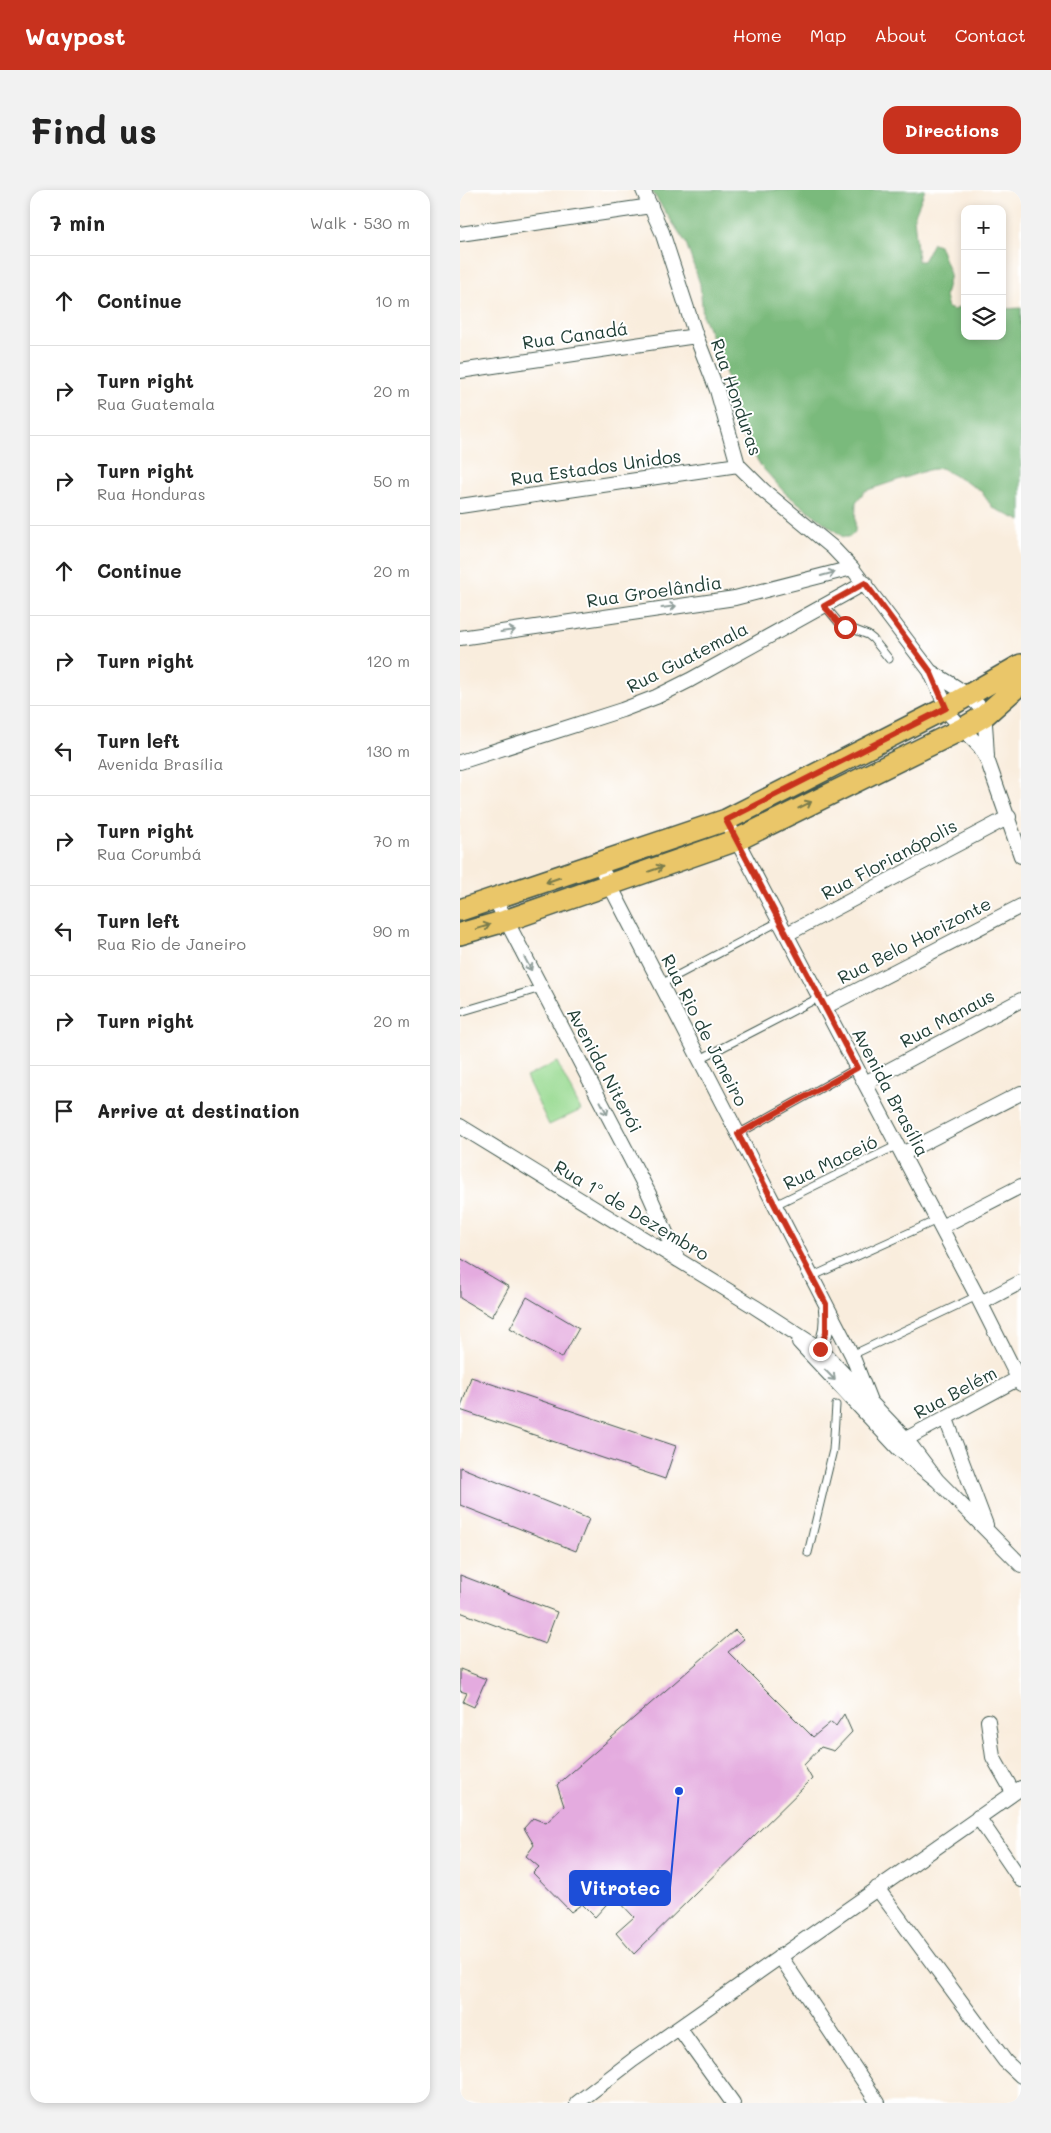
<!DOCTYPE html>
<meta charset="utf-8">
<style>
:root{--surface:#fff;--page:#f2f2f2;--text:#222;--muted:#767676;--line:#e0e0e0;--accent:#c8321e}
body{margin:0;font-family:Mali,sans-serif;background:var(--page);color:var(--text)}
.controls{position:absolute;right:15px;top:15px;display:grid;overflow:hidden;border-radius:10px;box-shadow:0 2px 8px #0003}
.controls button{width:45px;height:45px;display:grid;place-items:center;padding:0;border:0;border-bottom:1px solid var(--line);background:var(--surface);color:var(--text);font:25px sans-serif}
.stop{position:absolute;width:15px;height:15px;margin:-11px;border:4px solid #c8321e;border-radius:50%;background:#fff}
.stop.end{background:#c8321e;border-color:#fff;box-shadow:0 1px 5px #0008}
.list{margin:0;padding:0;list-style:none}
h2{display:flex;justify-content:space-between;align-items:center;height:65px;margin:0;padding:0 20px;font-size:21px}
h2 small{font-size:16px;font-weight:400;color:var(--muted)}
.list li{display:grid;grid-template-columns:32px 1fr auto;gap:15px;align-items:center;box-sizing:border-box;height:90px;padding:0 20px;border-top:1px solid var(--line)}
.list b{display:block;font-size:19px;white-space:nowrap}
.list p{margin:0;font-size:16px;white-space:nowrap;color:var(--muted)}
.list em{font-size:16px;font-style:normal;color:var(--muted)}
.icon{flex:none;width:28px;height:28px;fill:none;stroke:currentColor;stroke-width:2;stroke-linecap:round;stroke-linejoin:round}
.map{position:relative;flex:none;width:561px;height:1913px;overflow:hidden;border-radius:15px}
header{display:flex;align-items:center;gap:30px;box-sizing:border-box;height:70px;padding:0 25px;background:var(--accent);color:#fff}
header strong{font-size:24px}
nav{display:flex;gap:28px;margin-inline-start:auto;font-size:18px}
.intro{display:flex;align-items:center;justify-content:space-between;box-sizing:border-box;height:120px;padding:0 30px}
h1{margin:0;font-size:35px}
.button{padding:12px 22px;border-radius:15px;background:var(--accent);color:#fff;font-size:18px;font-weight:700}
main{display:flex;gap:30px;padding:0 30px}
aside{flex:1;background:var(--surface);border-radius:15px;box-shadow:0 2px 8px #0003}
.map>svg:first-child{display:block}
.green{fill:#98da91;stroke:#5c8c62}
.forest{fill:#7aba7b;stroke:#4c7c58}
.building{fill:#e4abdf}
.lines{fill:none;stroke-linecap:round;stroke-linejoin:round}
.service-casing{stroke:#40574d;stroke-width:9}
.minor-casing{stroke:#40574d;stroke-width:16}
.primary-casing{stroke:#40574d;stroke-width:24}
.service{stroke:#fff;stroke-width:7}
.minor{stroke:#fff;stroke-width:14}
.primary{stroke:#eac669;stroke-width:21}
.oneway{stroke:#8f9e9a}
.oneway2{stroke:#7a7b4c}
.route{stroke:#c8321e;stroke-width:6}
.labels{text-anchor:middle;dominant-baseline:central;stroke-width:4;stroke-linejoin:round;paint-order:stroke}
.street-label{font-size:18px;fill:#1f3d34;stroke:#fff}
.leader{fill:none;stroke:#1d4ed8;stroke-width:2}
.callout-dot{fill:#1d4ed8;stroke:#fff;stroke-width:2}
.callout{fill:#1d4ed8;stroke:#1d4ed8;stroke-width:2}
.callout-label{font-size:19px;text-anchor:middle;font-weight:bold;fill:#fff}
</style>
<header>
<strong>Waypost</strong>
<nav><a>Home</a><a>Map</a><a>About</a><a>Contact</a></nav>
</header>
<div class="intro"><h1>Find us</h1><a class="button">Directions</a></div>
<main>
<aside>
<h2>7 min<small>Walk · 530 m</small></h2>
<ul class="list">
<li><svg class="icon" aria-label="ahead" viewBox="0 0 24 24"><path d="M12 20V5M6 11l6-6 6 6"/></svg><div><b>Continue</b></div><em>10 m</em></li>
<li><svg class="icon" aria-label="right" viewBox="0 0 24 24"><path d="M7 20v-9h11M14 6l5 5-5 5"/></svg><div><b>Turn right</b><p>Rua Guatemala</p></div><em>20 m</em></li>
<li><svg class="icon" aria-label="right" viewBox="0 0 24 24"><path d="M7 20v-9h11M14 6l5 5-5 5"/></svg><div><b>Turn right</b><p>Rua Honduras</p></div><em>50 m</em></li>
<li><svg class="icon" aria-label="ahead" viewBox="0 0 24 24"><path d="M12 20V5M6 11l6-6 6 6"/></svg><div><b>Continue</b></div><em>20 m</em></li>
<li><svg class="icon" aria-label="right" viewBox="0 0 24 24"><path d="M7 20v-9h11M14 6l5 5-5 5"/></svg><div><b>Turn right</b></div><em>120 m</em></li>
<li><svg class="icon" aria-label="left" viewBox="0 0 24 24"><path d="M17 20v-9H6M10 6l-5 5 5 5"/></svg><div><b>Turn left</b><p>Avenida Brasília</p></div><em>130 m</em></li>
<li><svg class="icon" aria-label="right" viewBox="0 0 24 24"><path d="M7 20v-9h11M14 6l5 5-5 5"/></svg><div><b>Turn right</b><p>Rua Corumbá</p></div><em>70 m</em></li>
<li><svg class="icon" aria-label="left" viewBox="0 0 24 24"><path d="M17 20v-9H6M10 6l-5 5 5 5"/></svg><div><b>Turn left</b><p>Rua Rio de Janeiro</p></div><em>90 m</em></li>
<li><svg class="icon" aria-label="right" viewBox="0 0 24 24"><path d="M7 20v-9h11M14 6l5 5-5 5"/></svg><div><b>Turn right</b></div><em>20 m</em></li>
<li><svg class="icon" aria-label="arrive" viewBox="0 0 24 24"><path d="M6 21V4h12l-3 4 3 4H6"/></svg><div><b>Arrive at destination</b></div></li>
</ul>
</aside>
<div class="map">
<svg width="561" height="1913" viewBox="0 0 561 1913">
<rect width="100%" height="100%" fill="#fff"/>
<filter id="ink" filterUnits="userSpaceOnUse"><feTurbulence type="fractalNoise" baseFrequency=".02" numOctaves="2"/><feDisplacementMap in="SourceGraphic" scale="10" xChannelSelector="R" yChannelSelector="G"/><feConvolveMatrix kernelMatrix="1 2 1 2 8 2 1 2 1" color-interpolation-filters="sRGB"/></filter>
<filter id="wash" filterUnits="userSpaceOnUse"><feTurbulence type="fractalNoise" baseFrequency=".0096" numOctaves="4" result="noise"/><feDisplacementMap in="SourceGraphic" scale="20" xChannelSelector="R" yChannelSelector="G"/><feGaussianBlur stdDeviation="1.12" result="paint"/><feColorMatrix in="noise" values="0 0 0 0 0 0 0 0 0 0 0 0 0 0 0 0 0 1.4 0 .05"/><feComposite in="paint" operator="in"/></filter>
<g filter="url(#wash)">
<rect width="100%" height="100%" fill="#f9eddd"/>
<path class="green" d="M97,872L121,920L89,935L66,887Z"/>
<path class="forest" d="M191,0H465L454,27L458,71H463L473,53L479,55L490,84L485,106L488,118L494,120L505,114V146H542V119L561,118V331L533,318L520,300L481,278L468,280L405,301L396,312L395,342L390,347H383L325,303L301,276L281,244L263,172L243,127L240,94L226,53Z"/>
<g id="blocks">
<path class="building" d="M0,1068L49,1097L32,1127L0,1108Z
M67,1107L119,1138L102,1168L50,1138Z
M11,1187L216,1256L205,1289L0,1220Z
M0,1277L129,1329L116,1361L0,1315Z
M0,1385L97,1422L85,1454L0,1422Z
M275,1440L284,1449L268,1462L353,1547L371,1532L376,1536L384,1524L392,1542L374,1561L361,1557L344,1575L352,1589L174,1764L156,1743L174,1727L154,1706L135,1727L122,1714L111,1722L73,1683L79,1677L66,1666L74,1655L64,1638L73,1628L86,1633L104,1616L97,1595Z
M0,1479L26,1489L14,1517L3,1512L7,1503L0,1501Z"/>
</g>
</g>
<g filter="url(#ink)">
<use href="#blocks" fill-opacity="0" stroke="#40574d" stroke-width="1"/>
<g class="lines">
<g class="service-casing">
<path id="service" d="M365,416L380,434L408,445L413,449L429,469
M201,794L320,731
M0,822L81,798
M240,869L360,807
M278,944L397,878
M315,1015L438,955
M351,1087L477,1030
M392,1165L517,1106
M348,1363L373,1260L376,1215"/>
</g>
<g class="minor-casing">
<path id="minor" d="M183,0L202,42L236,146L257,200L278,275L304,301L372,357L392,378L470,481L490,525L520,557L527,569L561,666
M0,44L191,16
M0,181L236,146
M0,316L278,275
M0,448L275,408L392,378
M470,481C485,491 520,508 524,526C526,539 526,553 527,566
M0,572L162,520L196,507L230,490L405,393
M266,630L517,1106L561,1194
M139,674L392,1165L410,1211
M35,709L189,1004L218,1070
M327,744L549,627
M365,817L561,716
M405,893L561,810
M0,936L295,1117L360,1159L446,1249L477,1290
M442,964L561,903
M481,1037L561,996
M521,1113L561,1092
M339,1152L438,1258L477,1290L561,1375
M354,1165C366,1152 368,1137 366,1120
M486,1229L526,1335
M440,1245L446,1249L561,1187
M528,1531L533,1567L553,1602
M518,1627L561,1690
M417,1698L545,1871L561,1886
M320,1766L418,1913
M219,1838L273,1913
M117,1913L173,1870L561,1598"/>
</g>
<g class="primary-casing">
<path id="primary" d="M0,720L266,630L486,518L561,475
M0,744L45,731L277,650L502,539L524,526L561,493"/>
</g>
<use href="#service" class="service"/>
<use href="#minor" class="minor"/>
<use href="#primary" class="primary"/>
</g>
<defs><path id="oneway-shaft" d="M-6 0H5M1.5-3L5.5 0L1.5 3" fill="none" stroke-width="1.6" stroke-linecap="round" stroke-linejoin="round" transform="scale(1.25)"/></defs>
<g class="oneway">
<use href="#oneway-shaft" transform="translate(368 384) rotate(-15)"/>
<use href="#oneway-shaft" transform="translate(209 417) rotate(-8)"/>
<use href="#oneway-shaft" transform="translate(48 441) rotate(-8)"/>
<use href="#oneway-shaft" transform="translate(68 774) rotate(62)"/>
<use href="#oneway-shaft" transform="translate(144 918) rotate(62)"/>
<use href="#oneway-shaft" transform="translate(370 1185) rotate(46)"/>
</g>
<g class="oneway2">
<use href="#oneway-shaft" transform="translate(345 615) rotate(-27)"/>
<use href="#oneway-shaft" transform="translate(196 679) rotate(-19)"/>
<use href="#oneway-shaft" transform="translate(93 690) rotate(161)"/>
<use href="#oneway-shaft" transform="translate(23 737) rotate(-17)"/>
</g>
</g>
<g class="lines" filter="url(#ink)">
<path class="route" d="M360,1159L366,1142V1114L278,944L397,878L266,630L486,518L470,481L405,393L364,416L377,431L385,437"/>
</g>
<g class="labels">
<g class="street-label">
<text transform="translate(115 145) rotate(-8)">Rua Canadá</text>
<text transform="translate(277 207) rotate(71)">Rua Honduras</text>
<text transform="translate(136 277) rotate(-8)">Rua Estados Unidos</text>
<text transform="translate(194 401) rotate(-8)">Rua Groelândia</text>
<text transform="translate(227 467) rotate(-27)">Rua Guatemala</text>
<text transform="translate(429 669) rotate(-28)">Rua Florianópolis</text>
<text transform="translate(454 750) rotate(-27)">Rua Belo Horizonte</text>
<text transform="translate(487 828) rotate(-28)">Rua Manaus</text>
<text transform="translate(245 840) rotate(63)">Rua Rio de Janeiro</text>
<text transform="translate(145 880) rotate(62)">Avenida Niterói</text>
<text transform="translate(431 902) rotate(62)">Avenida Brasília</text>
<text transform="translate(370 972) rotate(-26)">Rua Maceió</text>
<text transform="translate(172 1020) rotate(31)">Rua 1º de Dezembro</text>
<text transform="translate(495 1202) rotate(-28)">Rua Belém</text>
</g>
</g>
<path class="leader" d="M219 1601L210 1698"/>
<circle class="callout-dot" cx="219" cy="1601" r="5"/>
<rect class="callout" x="110" y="1681" width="100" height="34" rx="5"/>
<g class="callout-label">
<text x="160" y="1705">Vitrotec</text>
</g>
</svg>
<div class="controls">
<button>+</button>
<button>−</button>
<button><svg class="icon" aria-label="layers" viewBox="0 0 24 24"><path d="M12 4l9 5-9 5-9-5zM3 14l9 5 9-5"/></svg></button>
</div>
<div class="stop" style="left:385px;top:437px"></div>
<div class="stop end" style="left:360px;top:1159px"></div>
</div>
</main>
